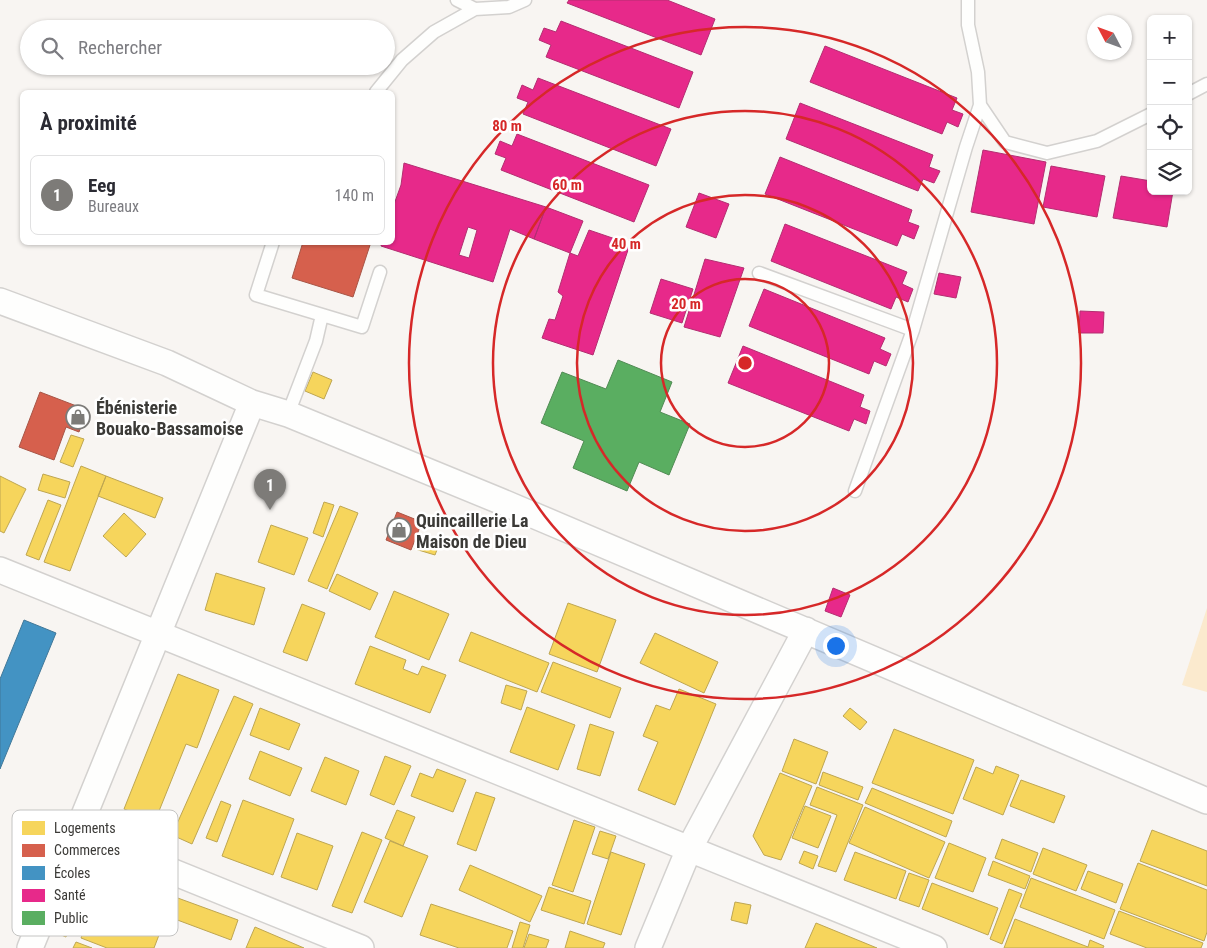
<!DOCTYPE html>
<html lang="fr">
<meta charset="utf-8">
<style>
:root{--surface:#fff;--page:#f7f7f7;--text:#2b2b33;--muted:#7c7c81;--line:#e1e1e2;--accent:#7d7b78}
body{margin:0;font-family:"Roboto Condensed",sans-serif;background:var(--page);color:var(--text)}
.controls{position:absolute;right:15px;top:15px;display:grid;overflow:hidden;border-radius:8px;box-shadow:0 1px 4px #0004}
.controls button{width:45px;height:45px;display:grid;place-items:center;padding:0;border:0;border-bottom:1px solid var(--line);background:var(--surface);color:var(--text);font:25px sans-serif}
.compass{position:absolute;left:1087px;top:15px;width:45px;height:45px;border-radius:50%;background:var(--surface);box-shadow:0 1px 4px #0004;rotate:311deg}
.you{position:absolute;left:835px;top:645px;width:18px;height:18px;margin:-12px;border:4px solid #fff;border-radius:50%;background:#1a73e8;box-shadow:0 0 0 8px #1a73e833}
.badge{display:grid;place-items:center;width:32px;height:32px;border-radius:50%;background:var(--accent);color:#fff;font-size:16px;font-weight:700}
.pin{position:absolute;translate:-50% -41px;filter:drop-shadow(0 1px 2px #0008)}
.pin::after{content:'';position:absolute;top:26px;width:18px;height:15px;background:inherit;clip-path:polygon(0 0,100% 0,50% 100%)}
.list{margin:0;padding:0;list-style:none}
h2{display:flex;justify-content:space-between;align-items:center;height:65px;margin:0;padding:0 20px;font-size:21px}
h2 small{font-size:16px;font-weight:400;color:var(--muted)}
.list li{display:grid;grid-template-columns:32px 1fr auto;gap:15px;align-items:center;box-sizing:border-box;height:80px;margin:0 10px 10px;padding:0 10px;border:1px solid var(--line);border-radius:8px}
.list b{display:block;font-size:19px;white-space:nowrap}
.list p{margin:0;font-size:16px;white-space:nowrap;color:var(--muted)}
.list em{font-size:16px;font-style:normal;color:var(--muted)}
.icon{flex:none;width:28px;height:28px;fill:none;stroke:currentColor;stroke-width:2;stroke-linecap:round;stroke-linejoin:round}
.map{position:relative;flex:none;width:1207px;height:948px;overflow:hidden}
.search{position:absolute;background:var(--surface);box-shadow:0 1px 4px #0004;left:20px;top:20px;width:375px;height:55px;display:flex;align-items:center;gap:12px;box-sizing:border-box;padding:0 18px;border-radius:28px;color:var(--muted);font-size:19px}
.panel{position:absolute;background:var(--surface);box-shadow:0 1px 4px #0004;left:20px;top:90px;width:375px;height:155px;border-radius:8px}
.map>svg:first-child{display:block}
.green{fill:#fbeace}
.homes{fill:#f6d55c;stroke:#bea651}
.shops{fill:#d6604d;stroke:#a85546}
.schools{fill:#4393c3;stroke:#417899}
.health{fill:#e7298a;stroke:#b32e71;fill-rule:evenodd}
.public{fill:#5aae61;stroke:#518b54}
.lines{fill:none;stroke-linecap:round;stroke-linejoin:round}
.lane-casing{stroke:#d3d1cf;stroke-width:15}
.street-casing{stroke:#d3d1cf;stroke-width:28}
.lane{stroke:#fefefd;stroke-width:12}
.street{stroke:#fefefd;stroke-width:25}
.ring{fill:none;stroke:#d62828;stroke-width:2.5}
.labels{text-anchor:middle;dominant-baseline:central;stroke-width:5;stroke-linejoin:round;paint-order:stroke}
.poi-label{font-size:18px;font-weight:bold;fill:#3b3a37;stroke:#fff;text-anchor:start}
.key{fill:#fff;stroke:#c4c4c3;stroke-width:1}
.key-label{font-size:14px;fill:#3b3a37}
.centre{fill:#d62828;stroke:#fff;stroke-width:2.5}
.ring-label{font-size:15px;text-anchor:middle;font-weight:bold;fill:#d62828;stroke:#fff;stroke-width:5;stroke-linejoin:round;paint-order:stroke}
</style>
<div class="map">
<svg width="1207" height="948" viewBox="0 0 1207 948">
<rect width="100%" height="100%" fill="#f8f5f2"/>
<path class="green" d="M1207,608V692L1182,685Z"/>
<path class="homes" d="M313,372L332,380L324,399L305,391Z
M71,435L84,439L73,467L60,462Z
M81,466L106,476L70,571L44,562Z
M43,474L70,482L65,498L38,490Z
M0,476L26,489L4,533L0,531Z
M106,476L163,498L155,518L98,496Z
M48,500L61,505L39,560L26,555Z
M324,502L334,505L323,537L313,533Z
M340,506L358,513L327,589L308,581Z
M124,513L146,534L126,557L103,536Z
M271,525L308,538L294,575L258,562Z
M420,535L440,542L435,555L415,549Z
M216,573L265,588L254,625L205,610Z
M337,574L378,593L370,610L329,591Z
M394,591L449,614L429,660L375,637Z
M568,603L616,620L597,672L549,654Z
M302,604L325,613L307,661L283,652Z
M471,632L549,663L537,692L459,661Z
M655,633L718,662L704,693L640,663Z
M370,646L406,660L403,669L418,675L422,666L446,675L430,713L355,684Z
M553,662L621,688L610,718L541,692Z
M178,674L219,690L197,748L186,744L155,821L124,809Z
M506,685L527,691L521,710L501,703Z
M679,689L716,704L675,805L638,790L658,742L643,736L656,705L670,710Z
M234,696L253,704L192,844L172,835Z
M527,707L575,725L558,770L510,752Z
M260,708L300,724L289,750L250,735Z
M850,708L867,722L860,730L843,716Z
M590,724L614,732L600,776L577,769Z
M894,729L974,760L953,814L872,783Z
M794,739L828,752L816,784L782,771Z
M260,751L302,768L290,796L249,779Z
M385,756L411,766L394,805L370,795Z
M325,757L359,771L346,805L311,791Z
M996,766L1019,775L1003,815L963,799L976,767L993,774Z
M437,769L466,780L453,812L411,796L420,773L433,778Z
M823,772L863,787L858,800L819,785Z
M780,773L812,786L781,860L764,855L753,836Z
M1021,780L1065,796L1054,823L1010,806Z
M817,787L863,805L836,872L818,866L837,815L810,805Z
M872,788L952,821L946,837L865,803Z
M476,792L495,798L476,851L457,844Z
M243,800L294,819L273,875L222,856Z
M221,801L231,805L217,842L206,838Z
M805,806L831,816L818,848L792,838Z
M865,807L945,842L929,878L849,843Z
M397,810L415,817L403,846L385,838Z
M574,820L595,827L573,892L552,885Z
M1152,830L1207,851V886L1140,861Z
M600,831L616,836L608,859L592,854Z
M362,832L382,840L352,913L332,906Z
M297,833L333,846L317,890L281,877Z
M1002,839L1038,853L1031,872L995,858Z
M390,841L428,856L402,917L364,902Z
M949,843L986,858L973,892L935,878Z
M1043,848L1087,865L1076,891L1033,874Z
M804,851L818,856L813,869L799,863Z
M611,852L645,864L621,935L587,924Z
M855,852L906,871L896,899L844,880Z
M993,861L1030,876L1025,889L988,875Z
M1138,863L1207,890V932L1204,941L1120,909Z
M470,865L542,896L530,922L459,890Z
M1088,871L1123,884L1116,903L1081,889Z
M909,873L929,880L919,907L899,900Z
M112,874L238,920L231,940L105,893Z
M1031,878L1115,910L1104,939L1020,907Z
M74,883L87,888L66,937L54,932Z
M932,883L998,908L988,935L922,909Z
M549,887L591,901L584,924L541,910Z
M1009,889L1022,894L1002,944L990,939Z
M735,902L751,905L747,924L731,920Z
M431,904L513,931L507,948H459L420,935Z
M92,909L159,935L154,948H107L81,938Z
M1119,911L1203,943L1201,948H1147L1110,934Z
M1015,919L1088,947L1090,940L1104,946L1103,948H1004Z
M520,922L530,925L523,948H512Z
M816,923L877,948H805Z
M255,927L304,948H246Z
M570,931L605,943L603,948H565Z
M529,934L549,940L546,948H524Z
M76,942L92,948H73Z"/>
<path class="shops" d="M303,242H371L353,297L292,278Z
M40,392L87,410L79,432L66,427L54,460L19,447Z
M397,512L422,522L411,550L386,540Z"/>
<path class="schools" d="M24,620L56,633L0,769V679Z"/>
<path class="health" d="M569,0H667L715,19L701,55L567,3Z
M561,21L693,72L679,108L546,57L551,45L539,40L544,28L556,32Z
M825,46L957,98L952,110L963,114L958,127L947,122L942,134L810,82Z
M538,78L671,129L656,166L523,114L528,102L517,98L522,85L533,90Z
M800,103L933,155L929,167L940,171L934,183L923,179L918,191L786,139Z
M517,134L649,185L634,222L501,170L506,158L495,154L500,141L512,146Z
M983,150L1046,162L1034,224L971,212Z
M780,157L912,210L908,222L919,226L914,239L902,234L897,246L765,194Z
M404,163L546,207L534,239L510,229L493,282L381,246L382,242H392V210L401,185ZM468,227L477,230L469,258L459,255Z
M1051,166L1105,176L1097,217L1043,207Z
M1121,176L1151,181V191H1173L1167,227L1113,218Z
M699,193L729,204L716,238L686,227Z
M546,207L583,221L570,253L534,239Z
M785,224L907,272L902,284L913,289L908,302L896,297L891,309L771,261Z
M589,230L630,244L593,355L542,338L549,319L555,320L563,296L558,292L570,253L578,256Z
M705,259L744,268L720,337L684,327Z
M939,273L961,277L956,298L934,294Z
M661,279L693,289L682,323L650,313Z
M764,289L885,338L880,349L891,354L886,366L874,361L869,374L749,326Z
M1080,311L1104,312L1103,333H1079Z
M743,346L864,395L860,407L870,411L866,424L854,419L849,431L728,383Z
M833,588L850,595L841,617L825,611Z"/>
<path class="public" d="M618,360L672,382L660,412L690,424L669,475L639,462L627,491L573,468L584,441L541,423L562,372L606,389Z"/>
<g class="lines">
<g class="lane-casing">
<path id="lane" d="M457,0L475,9L509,7L525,0
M968,0V25L978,72L980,105L1005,142L1047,153L1097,141L1151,114
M376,92L402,60L434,32L475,9
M1188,94L1207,84
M273,242L256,295L362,327L380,272
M759,273L913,330
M288,414L316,341L322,315
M855,491L913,330L966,147L980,105"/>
</g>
<g class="street-casing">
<path id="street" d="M0,301L167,363L252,403L288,414L500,501L1207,801
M0,570L934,948
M77,833L361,948
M30,948L252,403
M648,948L689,849L806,630"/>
</g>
<use href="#lane" class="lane"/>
<use href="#street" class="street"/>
</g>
<g class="ring">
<circle cx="745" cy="363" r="84"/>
<circle cx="745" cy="363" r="168"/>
<circle cx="745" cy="363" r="252"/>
<circle cx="745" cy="363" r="336"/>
</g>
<defs>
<g id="shop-ring" transform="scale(1.25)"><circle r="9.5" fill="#fff" stroke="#7d7b78" stroke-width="1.5"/><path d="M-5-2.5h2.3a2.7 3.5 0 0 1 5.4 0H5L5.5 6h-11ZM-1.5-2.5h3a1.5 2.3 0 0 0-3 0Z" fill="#7d7b78"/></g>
</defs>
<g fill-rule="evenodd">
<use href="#shop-ring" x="78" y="417"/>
<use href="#shop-ring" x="399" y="530"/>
</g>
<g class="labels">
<g class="poi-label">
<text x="96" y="407">Ébénisterie<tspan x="96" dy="21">Bouako-Bassamoise</tspan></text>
<text x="416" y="520">Quincaillerie La<tspan x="416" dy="21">Maison de Dieu</tspan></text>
</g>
</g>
<rect x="12" y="810" width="166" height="126" rx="8" class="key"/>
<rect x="22" y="821" width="23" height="14" fill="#f6d55c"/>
<rect x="22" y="844" width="23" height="13" fill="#d6604d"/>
<rect x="22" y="866" width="23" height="14" fill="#4393c3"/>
<rect x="22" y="889" width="23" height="13" fill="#e7298a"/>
<rect x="22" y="911" width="23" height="14" fill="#5aae61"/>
<g class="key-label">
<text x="54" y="833">Logements</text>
<text x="54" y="855">Commerces</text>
<text x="54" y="878">Écoles</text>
<text x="54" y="900">Santé</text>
<text x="54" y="923">Public</text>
</g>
<circle cx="745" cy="363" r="8" class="centre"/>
<g class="ring-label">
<text x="507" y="131">80 m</text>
<text x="567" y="190">60 m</text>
<text x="626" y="249">40 m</text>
<text x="686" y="309">20 m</text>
</g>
</svg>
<div class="controls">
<button>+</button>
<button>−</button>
<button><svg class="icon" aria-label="locate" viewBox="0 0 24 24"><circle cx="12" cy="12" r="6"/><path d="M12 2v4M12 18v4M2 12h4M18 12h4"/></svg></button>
<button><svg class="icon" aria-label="layers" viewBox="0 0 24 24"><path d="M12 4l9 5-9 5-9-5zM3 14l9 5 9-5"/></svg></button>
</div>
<svg class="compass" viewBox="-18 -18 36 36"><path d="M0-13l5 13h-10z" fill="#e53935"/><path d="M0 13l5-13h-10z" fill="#7c7c81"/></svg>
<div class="you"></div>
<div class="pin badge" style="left:270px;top:510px">1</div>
<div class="search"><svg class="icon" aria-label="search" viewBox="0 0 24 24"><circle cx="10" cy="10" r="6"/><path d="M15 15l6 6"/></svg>Rechercher</div>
<section class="panel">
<h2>À proximité<small></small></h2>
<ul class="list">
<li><span class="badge">1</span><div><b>Eeg</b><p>Bureaux</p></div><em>140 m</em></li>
</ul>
</section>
</div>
